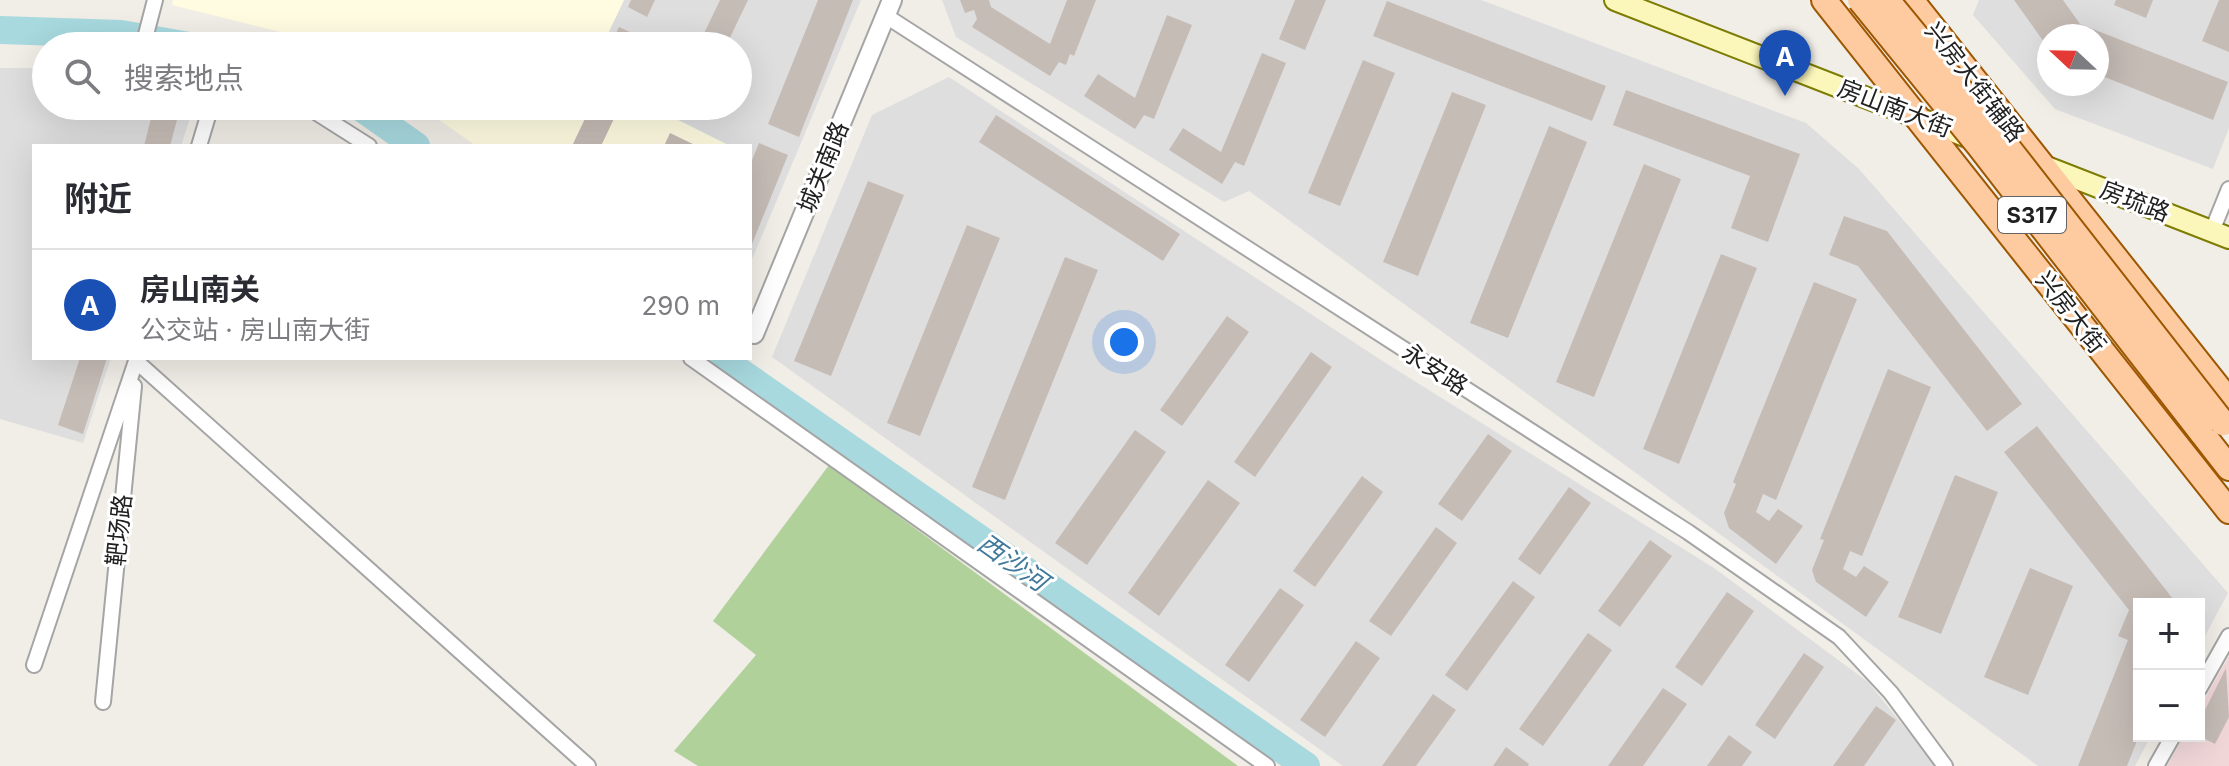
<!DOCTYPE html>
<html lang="zh">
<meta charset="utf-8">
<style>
:root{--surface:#fff;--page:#f2f2f3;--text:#2b2b33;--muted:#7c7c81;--line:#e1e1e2;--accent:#db2777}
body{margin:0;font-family:Inter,"Noto Sans SC",sans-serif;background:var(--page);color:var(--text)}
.controls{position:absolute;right:24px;bottom:24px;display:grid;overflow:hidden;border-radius:0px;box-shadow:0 8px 32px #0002}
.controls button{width:72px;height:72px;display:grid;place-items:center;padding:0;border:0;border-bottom:2px solid var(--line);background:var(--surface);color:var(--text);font:40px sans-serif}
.compass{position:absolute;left:2037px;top:24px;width:72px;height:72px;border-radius:50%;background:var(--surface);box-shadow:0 8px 32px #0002;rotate:292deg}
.you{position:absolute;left:1124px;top:342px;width:28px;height:28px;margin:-20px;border:6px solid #fff;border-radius:50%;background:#1a73e8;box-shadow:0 0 0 12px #1a73e833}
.badge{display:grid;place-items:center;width:52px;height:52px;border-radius:50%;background:var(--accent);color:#fff;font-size:26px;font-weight:700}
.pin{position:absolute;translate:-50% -66px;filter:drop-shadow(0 2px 4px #0008)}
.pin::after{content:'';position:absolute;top:42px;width:28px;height:24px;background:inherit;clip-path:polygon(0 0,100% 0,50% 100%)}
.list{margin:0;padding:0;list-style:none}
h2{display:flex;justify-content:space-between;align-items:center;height:104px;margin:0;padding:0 32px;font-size:34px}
h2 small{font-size:26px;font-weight:400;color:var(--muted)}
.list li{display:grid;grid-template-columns:52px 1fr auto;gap:24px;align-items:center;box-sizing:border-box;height:112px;padding:0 32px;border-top:2px solid var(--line)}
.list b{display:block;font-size:30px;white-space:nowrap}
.list p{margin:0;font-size:26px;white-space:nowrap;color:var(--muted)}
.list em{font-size:26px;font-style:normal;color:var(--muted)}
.icon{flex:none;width:44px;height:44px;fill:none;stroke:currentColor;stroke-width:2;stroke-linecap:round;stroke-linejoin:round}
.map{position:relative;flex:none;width:2229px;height:766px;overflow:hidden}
.search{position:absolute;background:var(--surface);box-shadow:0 8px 32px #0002;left:32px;top:32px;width:720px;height:88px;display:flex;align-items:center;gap:20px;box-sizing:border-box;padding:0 28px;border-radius:44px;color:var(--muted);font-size:30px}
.panel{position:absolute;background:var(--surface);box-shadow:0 8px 32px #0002;left:32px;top:144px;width:720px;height:216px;border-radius:0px}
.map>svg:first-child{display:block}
.residential{fill:#dfdede;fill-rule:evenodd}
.commercial{fill:#f2d7d9}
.education{fill:#fffce2}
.forest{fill:#b1d19b}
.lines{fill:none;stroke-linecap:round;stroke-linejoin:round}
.river{stroke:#a7d9df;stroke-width:28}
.building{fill:#c6bcb6}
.minor-casing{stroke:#a5a5a5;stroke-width:18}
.tertiary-casing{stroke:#a5a5a5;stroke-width:22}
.secondary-casing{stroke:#7d7c03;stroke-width:24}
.primary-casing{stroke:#9d5700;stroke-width:28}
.minor{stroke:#fff;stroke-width:14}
.tertiary{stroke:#fff;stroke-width:18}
.secondary{stroke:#fbf7bb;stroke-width:20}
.primary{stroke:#fecaa0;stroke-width:24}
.primary-bridge-casing{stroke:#9d5700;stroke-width:28;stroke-linecap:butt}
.primary-bridge{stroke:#fecaa0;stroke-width:24}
.labels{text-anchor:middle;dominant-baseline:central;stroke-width:6;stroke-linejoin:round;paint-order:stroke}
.shield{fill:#fff;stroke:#646464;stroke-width:2}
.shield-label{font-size:22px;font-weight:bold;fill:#212121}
.street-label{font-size:24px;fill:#212121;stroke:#fff}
.water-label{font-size:26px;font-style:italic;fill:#41799b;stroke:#fff}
</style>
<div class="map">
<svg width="2229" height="766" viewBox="0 0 2229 766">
<rect width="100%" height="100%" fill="#f1ede7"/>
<path class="residential" d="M624,0H861L750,264V146H730L650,106H738V46H602Z
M942,0H1481L1806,123L1859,169L2228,593L2199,647V604H2139V736H2151L2135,766H2038L1249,191L1224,202L956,37Z
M1979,0H2229V128L2213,169L2055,109L1973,15ZM2049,36H2097V84H2049Z
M0,68H46V106H194L181,146H34V358H111L83,443L0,419Z
M949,77L1384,362L1714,568L1868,682L1936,766H1343L772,357L872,115Z"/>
<path class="commercial" d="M2229,656V766H2167L2184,736H2199V709Z"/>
<path class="education" d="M173,0H624L602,46H336L172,5Z
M420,106H650L730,146H476Z"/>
<path class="forest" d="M829,465L1238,766H698L674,751L756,655L713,621Z"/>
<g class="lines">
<path class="river" d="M0,30L121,34L189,46
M359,106L416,146
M720,358L1306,766"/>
</g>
<path class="building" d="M631,0H655L647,17L628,7Z
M720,0H748L726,46H698Z
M818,0H853L799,137L768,124Z
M960,0H989L991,7L1050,44L1067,0H1096L1074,56L1070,54L1066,65L1059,62L1050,76L972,27L977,19L974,10L965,13Z
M1295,0H1326L1305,50L1279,39Z
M2014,0H2063L2080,24L2228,82L2213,120L2097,74V36H2049V49Z
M2116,0H2153L2146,18L2114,5Z
M2219,0H2229V52L2202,41Z
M1387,1L1606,86L1592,121L1373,36Z
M1167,15L1192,25L1154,119L1144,115L1135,129L1084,96L1098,74L1135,98Z
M619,27L653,43L651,46H610Z
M1262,53L1286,63L1244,166L1235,162L1222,184L1169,150L1183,128L1221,152Z
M1363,60L1395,73L1340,206L1308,193Z
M1626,90L1800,154L1768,242L1731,228L1750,176L1613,125Z
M1452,92L1486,105L1418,276L1383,262Z
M154,106L180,109L170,146H144Z
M591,106H620L601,146H572Z
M996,115L1180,234L1163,261L979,142Z
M1549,126L1587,142L1508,338L1470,323Z
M670,133L697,146H664Z
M759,143L788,155L750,249V165Z
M1644,164L1681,179L1594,397L1556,382Z
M868,181L904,195L831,376L794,361Z
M1844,216L1887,231L2022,404L1987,431L1858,266L1829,255Z
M967,225L1000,238L920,436L887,423Z
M1721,254L1757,268L1679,464L1643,449Z
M1065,257L1098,270L1005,500L972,487Z
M1814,282L1857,299L1776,500L1763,494L1756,512L1769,521L1778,509L1803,526L1776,564L1729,528L1724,513L1736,484L1733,482Z
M1227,316L1249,332L1182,426L1160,410Z
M1311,352L1332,367L1255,477L1234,462Z
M80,358H107L83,434L58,425Z
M1888,369L1931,387L1862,556L1850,551L1843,569L1856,577L1864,566L1889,582L1866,617L1816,582L1812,570L1824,540L1820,539Z
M2037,426L2177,604H2139V736L2127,766H2078L2128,640L2118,636L2129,610L2004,452Z
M1135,430L1166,452L1087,565L1055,543Z
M1488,434L1512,451L1462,521L1438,504Z
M1955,475L1998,492L1941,634L1898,617Z
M1362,476L1383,492L1315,587L1293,571Z
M1208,480L1240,503L1159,616L1128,593Z
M1569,487L1591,503L1540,575L1518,559Z
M1436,527L1457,543L1391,636L1369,621Z
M1650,540L1672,556L1620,627L1598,611Z
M2030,568L2073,586L2028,695L1984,677Z
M1513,581L1535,597L1467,691L1445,675Z
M1280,588L1304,605L1249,682L1225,665Z
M1727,592L1754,611L1702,686L1675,667Z
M1588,633L1612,650L1543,746L1519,729Z
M1356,641L1380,658L1325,737L1300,720Z
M1804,653L1824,667L1775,739L1755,725Z
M2226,668L2229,717L2215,744L2199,736V722Z
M1663,688L1687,704L1643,766H1608Z
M1433,694L1456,710L1416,766H1382Z
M1876,706L1896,720L1864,766H1833Z
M1729,735L1752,752L1742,766H1707Z
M1506,747L1529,764L1528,766H1493Z"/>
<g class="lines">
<g class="minor-casing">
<path id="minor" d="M886,16L1688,532L1839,637L1891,693L1945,766
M143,46L155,0
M306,106L369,146
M199,146L211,106
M2212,231L2229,189
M691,358L1267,766
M34,665L136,361L588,766
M2199,689L2229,636
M103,702L134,386
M2156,766L2173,736"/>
</g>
<g class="tertiary-casing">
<path id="tertiary" d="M754,334L892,0"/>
</g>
<g class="secondary-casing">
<path id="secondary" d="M1615,0L1975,140
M2039,164L2229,238"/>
</g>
<g class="primary-casing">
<path id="primary" d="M1824,0L2229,511
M1911,0L2229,401
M2201,432L2229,468"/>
</g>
<use href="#minor" class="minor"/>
<use href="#tertiary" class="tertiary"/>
<use href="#secondary" class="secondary"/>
<use href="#primary" class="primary"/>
<g class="primary-bridge-casing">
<path id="primary-bridge" d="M1860,0L1979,146L2201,432
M1887,0L2006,145L2223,423"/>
</g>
<use href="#primary-bridge" class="primary-bridge"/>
</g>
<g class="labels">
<rect class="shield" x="1998" y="197" width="68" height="36" rx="6"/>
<g class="shield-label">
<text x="2032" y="215">S317</text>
</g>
<g class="street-label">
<text transform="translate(1975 82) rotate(52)">兴房大街辅路</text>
<text transform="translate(1895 108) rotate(21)">房山南大街</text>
<text transform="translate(823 167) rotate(-68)">城关南路</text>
<text transform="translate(2135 201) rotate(21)">房琉路</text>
<text transform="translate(2071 312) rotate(52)">兴房大街</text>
<text transform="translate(1435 369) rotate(33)">永安路</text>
<text transform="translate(119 530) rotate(-84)">靶场路</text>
</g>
<g class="water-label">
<text transform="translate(1013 562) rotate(35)">西沙河</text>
</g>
</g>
</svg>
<div class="controls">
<button>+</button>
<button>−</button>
</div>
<svg class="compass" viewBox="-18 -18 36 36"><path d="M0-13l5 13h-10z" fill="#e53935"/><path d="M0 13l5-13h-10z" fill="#7c7c81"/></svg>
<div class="you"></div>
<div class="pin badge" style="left:1785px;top:96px;background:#1a4fb4">A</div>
<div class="search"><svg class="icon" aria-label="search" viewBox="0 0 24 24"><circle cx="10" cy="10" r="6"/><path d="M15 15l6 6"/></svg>搜索地点</div>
<section class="panel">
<h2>附近<small></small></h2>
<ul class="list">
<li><span class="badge" style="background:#1a4fb4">A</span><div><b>房山南关</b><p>公交站 · 房山南大街</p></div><em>290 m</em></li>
</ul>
</section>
</div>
